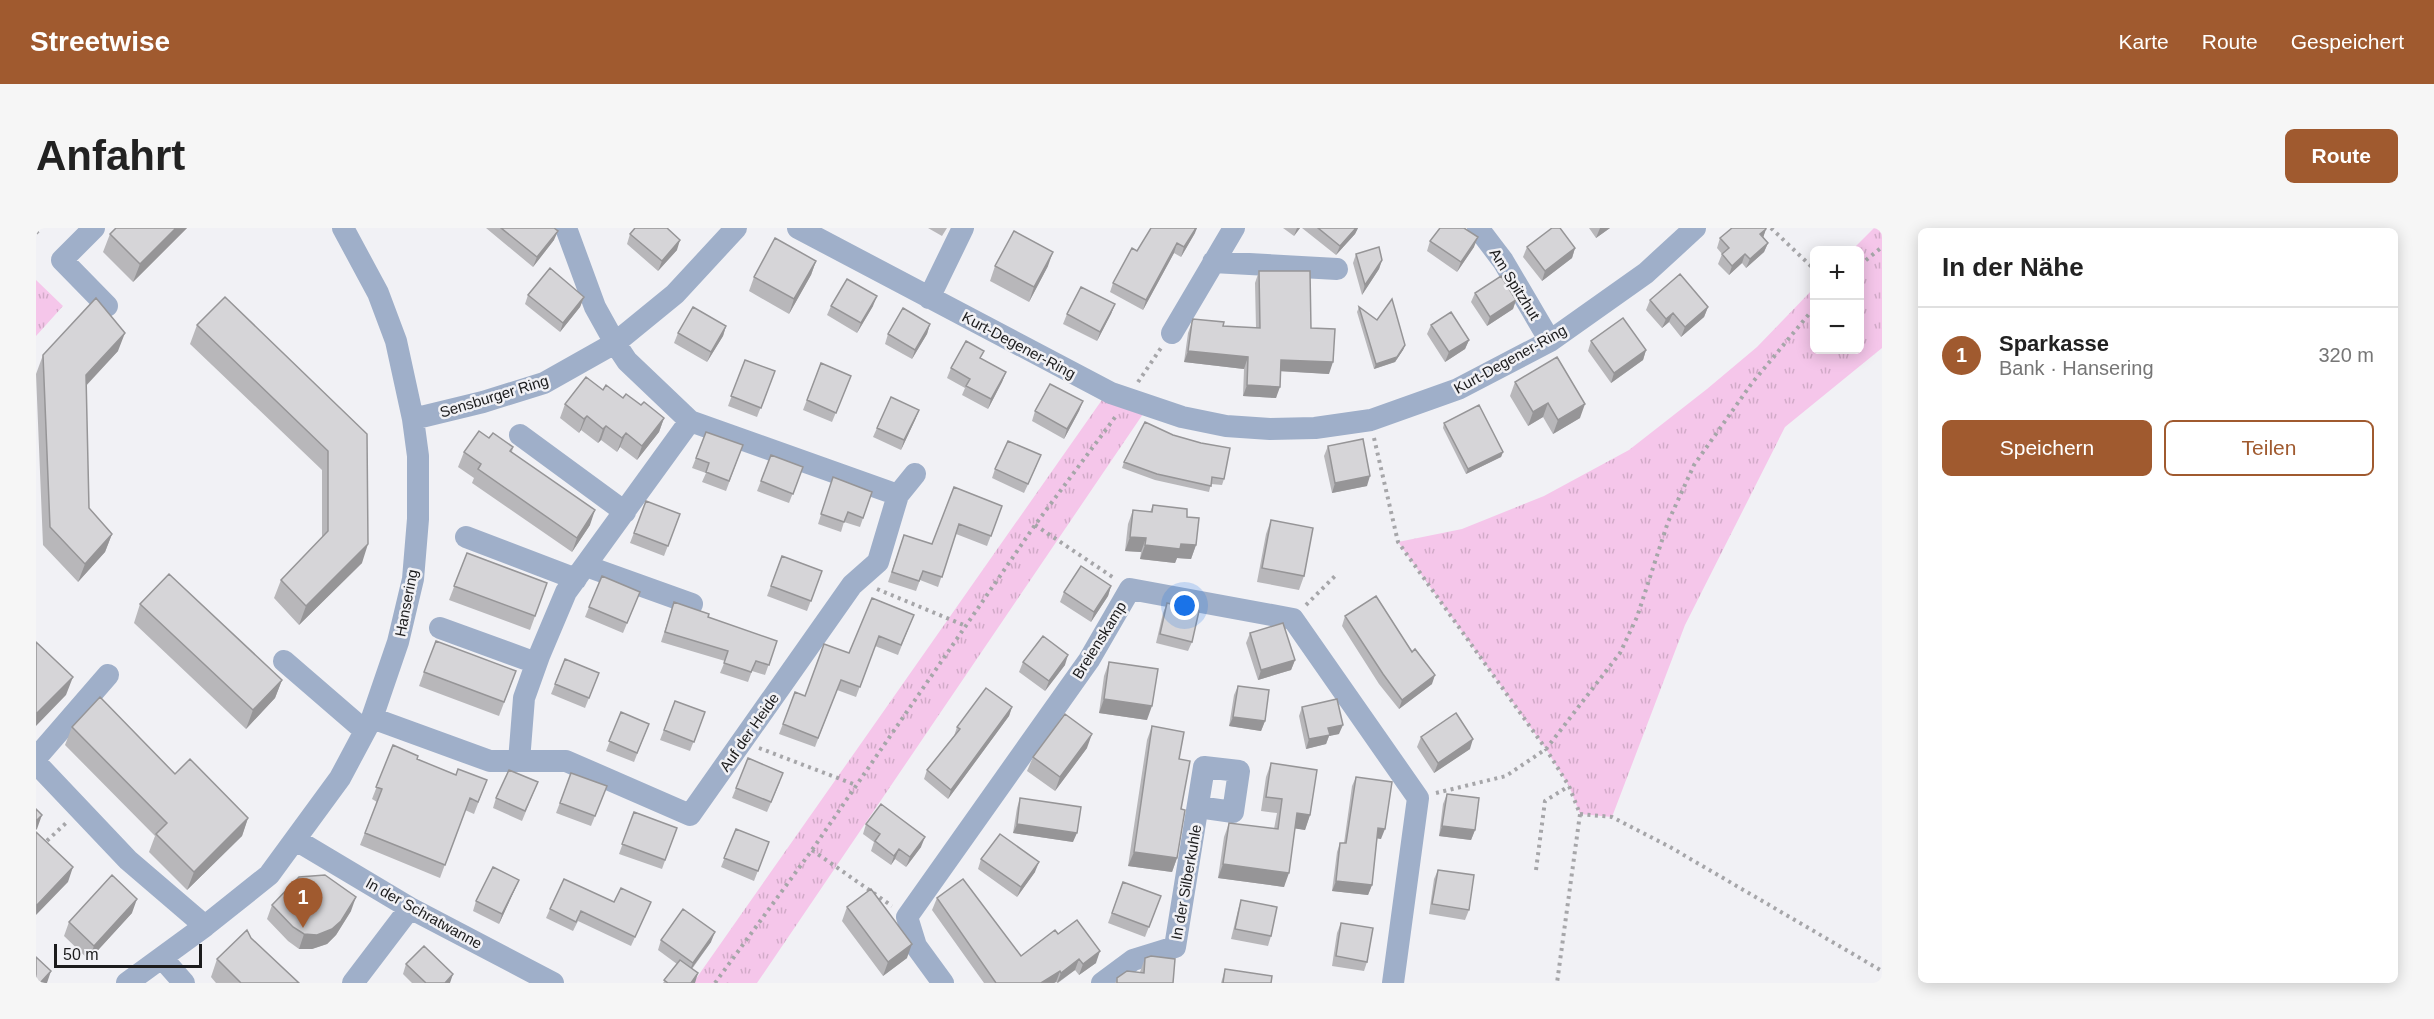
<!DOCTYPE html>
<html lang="de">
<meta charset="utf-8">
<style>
:root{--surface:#fff;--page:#f6f6f6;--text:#222;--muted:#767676;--line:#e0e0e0;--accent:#a05a2f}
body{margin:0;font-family:Helvetica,sans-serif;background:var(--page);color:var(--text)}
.controls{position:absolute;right:18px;top:18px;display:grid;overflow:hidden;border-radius:9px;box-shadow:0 3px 15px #0003}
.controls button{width:54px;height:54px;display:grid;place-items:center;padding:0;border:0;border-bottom:2px solid var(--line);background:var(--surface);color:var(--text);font:30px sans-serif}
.scale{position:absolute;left:18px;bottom:15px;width:148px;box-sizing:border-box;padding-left:6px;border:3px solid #1c1c1d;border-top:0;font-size:16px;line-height:21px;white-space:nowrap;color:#1c1c1d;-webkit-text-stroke:4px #f1f1f5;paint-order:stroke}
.you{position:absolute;left:1149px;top:378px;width:21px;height:21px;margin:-15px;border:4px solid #fff;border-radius:50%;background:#1a73e8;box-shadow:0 0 0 9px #1a73e833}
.badge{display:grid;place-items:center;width:39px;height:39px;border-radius:50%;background:var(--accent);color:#fff;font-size:20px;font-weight:700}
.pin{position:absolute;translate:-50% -50px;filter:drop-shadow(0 2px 3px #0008)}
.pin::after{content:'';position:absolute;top:32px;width:21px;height:18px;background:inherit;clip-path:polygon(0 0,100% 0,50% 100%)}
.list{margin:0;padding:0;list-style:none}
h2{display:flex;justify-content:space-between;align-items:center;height:78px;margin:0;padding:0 24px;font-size:26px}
h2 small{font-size:20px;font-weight:400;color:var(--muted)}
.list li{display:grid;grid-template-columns:39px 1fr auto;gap:18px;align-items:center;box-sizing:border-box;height:96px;padding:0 24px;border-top:2px solid var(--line)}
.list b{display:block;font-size:22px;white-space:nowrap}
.list p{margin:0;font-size:20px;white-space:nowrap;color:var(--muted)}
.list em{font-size:20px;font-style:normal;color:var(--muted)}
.actions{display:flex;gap:12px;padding:18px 24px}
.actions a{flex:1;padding:14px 0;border:2px solid var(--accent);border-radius:9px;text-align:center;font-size:21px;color:var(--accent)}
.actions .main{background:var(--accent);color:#fff}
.map{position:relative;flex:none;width:1846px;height:755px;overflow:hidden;border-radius:9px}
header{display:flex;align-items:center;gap:36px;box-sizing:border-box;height:84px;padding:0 30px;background:var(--accent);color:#fff}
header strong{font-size:28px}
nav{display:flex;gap:33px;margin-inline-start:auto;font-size:21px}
.intro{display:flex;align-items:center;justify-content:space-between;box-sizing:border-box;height:144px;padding:0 36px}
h1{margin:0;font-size:42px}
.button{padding:15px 27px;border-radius:9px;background:var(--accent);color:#fff;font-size:21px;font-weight:700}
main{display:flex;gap:36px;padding:0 36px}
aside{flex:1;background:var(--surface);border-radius:9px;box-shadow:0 3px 15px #0003}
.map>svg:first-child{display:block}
.grass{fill:url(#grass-tufts)}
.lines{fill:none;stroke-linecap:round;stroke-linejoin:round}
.path{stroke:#a6a6a9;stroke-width:4;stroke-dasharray:3 4.5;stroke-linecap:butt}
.minor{stroke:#9fafc9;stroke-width:22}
.wall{fill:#b8b7ba}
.shaded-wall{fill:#969597}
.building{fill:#d6d5d8;stroke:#969597;stroke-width:1.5}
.labels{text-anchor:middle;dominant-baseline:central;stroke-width:5;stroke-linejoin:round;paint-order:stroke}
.street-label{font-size:15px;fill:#1c1c1d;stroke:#f1f1f5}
</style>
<header>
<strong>Streetwise</strong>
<nav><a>Karte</a><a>Route</a><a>Gespeichert</a></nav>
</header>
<div class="intro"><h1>Anfahrt</h1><a class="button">Route</a></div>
<main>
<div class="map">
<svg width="1846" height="755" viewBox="0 0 1846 755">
<defs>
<pattern id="grass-tufts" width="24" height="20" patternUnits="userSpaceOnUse" patternTransform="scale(1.5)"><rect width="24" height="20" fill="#f5c6ea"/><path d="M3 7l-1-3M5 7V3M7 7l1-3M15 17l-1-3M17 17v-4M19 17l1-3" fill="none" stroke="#d1aac8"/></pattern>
</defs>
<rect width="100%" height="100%" fill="#f1f1f5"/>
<path class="grass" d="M1838,0H1846V120L1749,199L1649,397L1576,589L1544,586L1533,558L1510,521L1362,314L1426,301L1508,268L1593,222L1671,161L1721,119L1778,60V122H1824V22H1816Z
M0,52L27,78L0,108Z
M1068,169L1107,186L721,755H657Z"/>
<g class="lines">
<path class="path" d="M1735,0L1778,41
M0,5L5,0
M1824,37L1846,19
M1102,154L1125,120
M1338,210L1362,314L1510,521L1533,558L1544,586L1521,755
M999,297L1078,350
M841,361L930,398
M1270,377L1300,347
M723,520L820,557
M1400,565L1470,548L1510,521L1584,425L1601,389L1632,294L1658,237L1716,155L1778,80
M1544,586L1576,589L1634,619L1846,743
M776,622L856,678
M0,623L30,595
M1500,642L1509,573L1533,558
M679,755L776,622L999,297L1080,188"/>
<path class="minor" d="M58,0L26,32L71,78
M530,0L559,79L579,115L591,133L654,193L862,267L879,246
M762,0L1075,165L1146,189L1190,198L1234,201L1279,200L1335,192L1422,161L1514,113L1610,45L1659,0
M1442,0L1467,33L1514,113
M1177,34L1301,41
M893,70L927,0
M1136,105L1198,0
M377,191L447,174L508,155L579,115L639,66L700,0
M484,207L589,284
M430,309L540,351
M550,338L656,376
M404,400L500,435
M248,433L329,503
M336,490L454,533H530L654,587L816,357L842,334L862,267
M0,530L72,447
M483,533L488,470L503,428L530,364L654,193
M0,535L92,632L169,698
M260,612L374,680L517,755
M126,730L148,755
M91,755L169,698L233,647L304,550L336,490L362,414L377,351L382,291V228L377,191L360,113L342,65L307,0
M317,755L374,680
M907,755L880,718L871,689L1053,432L1094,361L1257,391L1382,570L1357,755
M1066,755L1097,732L1139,719L1168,539L1203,543L1197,584L1162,579"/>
</g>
<path class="wall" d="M80,0H151L97,54L67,24L74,6Z
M450,0H518V12L497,39Z
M892,0H911L906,8Z
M1247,0H1264L1258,8Z
M1266,0H1322L1319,6L1300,27Z
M1553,0H1574L1560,10Z
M1730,1L1727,9L1732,15L1728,24L1710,40L1706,35L1693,47L1682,36L1686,26L1681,20L1684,10Z
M1159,5L1145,29L1138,25L1107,82L1074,64L1077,55L1101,23Z
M594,6L641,22L622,43L591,16Z
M1394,13L1438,19L1421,44L1391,23Z
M1491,19L1539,20L1536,30L1506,53L1487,29Z
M1320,26L1346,32L1343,41L1326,67L1317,35Z
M780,33L775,47L753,86L713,63L718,49Z
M959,38H1012L993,74L954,53Z
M1223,43L1275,100L1293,146L1245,143L1240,170L1207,168L1208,141L1148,134L1152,105L1156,94L1187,98L1220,100L1219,55Z
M1439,65L1480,72L1477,81L1451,98L1435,74Z
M492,67L548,69L544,79L524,104L489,76Z
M1614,72L1672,79L1668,89L1645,109L1633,94L1626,100L1610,82Z
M1079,76L1075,86L1061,113L1027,96L1031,86Z
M795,78H837L821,105L791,87Z
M1323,79L1369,117L1367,122L1359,134L1338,141L1321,84Z
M894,96L891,106L876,131L849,116L852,106Z
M161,97L331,206L326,335L263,397L238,370L245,352L286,310V242L154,116Z
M1395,97L1433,112L1429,121L1409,134L1391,106Z
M690,98L687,108L671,134L638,115L642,105Z
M1555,113L1610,122L1607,132L1575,155L1552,123Z
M82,123L50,158L53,280L76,306L69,324L42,354L7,317L0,146L7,127Z
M946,131L970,144L966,154L952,181L926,167L929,160L911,150L915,140Z
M709,132L739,143L721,189L692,178Z
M785,135L815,148L796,194L767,182Z
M1479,154L1544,190L1517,206L1507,189L1492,198L1474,168Z
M567,162L605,177L628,190L623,204L601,232L584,219L581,224L565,212L562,215L545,202L543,205L524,190L529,176Z
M1047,173L1043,183L1028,211L996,193L999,183Z
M883,182L879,192L865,222L837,209L841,200Z
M1408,195L1467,224L1465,229L1430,246L1407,200Z
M670,204L707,217L690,263L666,254L670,245L656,240Z
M453,210L477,219L476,224L554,297L536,324L436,255L438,250L422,239L428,224Z
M1292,218L1331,258L1296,265L1288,228Z
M735,227L767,239L753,275L721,263Z
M1088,234L1188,251L1186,257L1175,256L1173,264L1119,252L1086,240Z
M1001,237L988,265L956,250L959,241Z
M797,249L836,264L824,299L808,294L805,304L782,296Z
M918,259L966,278L951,318L920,306L902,359L884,352L880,363L852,354L868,307L896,316Z
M610,273L644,286L628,328L594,315Z
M1117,277L1151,289L1160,317L1155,331L1141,330L1139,335L1104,331L1105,324L1089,323L1092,296L1097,282L1114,284Z
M1235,292L1268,348L1263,362L1221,354L1230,306Z
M431,325L511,355L494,402L413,372Z
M746,328L786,343L771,383L731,368Z
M1075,358L1072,368L1055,394L1024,374L1028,364Z
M604,364L587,405L549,389L553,379Z
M638,374L672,389L741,413L729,447L716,443L712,454L684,445L689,433L625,414Z
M1131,375L1156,414L1152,423L1120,415L1127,385Z
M104,376L246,452L239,470L210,501L98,395Z
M878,387L862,427L839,418L820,469L801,462L779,519L743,506L759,464L769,468L813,425Z
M1309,388L1396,456L1363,481L1343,456L1306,398Z
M1214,405L1259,432L1255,442L1222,452L1210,415Z
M529,431L563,445L549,480L515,466Z
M987,434L1029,437L1009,463L983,444Z
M1073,434L1111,492L1063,485L1068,448Z
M480,443L463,488L383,458L388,444Z
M1202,458L1229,493L1225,503L1193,498L1198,467Z
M639,473L669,484L654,523L624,512Z
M976,479L973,488L912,571L888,551L891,542L918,508L921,499Z
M1266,479L1303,506L1293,508L1290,516L1270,521L1263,488Z
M585,484L613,496L598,534L570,523Z
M1116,498L1143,531L1145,581L1141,630L1136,644L1092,638L1111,512Z
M36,499L139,546L212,590L206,608L151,662L113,624L119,608L29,517Z
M1385,509L1434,521L1398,545L1381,519Z
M357,517L381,531L420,547L451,552L438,586L429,582L404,650L324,617L341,574L336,571Z
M1051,520L1019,563L991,543L997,529Z
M1235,535L1274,587L1269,602L1259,600L1248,659L1182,650L1188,609L1193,595L1238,601L1241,585L1225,583L1230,549Z
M535,545L571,558L555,598L520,585Z
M1320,549L1345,611L1341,610L1336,657L1332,667L1296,663L1301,624L1304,615H1308L1316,558Z
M502,554L486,593L457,580L460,570Z
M744,554L731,584L696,570L700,560Z
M1411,566L1439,602L1435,612L1403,608L1407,576Z
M984,570L1037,614L977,605L981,580Z
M598,584L641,600L626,641L583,626Z
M830,596L885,619L870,639L859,631L855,637L835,623L838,614L827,606Z
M700,601L733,614L718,653L685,639Z
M945,631L999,644L981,669L942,641Z
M1402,642L1433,682L1429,692L1393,686L1398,651Z
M483,652L479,661L463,696L437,683L440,673Z
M1087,654L1125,668L1109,709L1072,695Z
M901,670L985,728L1022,706L1060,735L1043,747L1039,742L1022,755L1020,754L1018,755H948L896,682Z
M1205,672L1235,708L1232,718L1195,711L1202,682Z
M578,674H615L595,718L542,693L537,703L510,690L514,681Z
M236,677L315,683L300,707L291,716L276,721H263L252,713L231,691Z
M811,679L871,730L847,748L806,693Z
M96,685L53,732L28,708L33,694Z
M1305,695L1331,734L1328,743L1296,738L1301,705Z
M215,710L263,755H180L175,749L181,731Z
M625,712L675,714L656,741L659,755H627L641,736L622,722Z
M1109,730L1137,755H1079L1081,750L1104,744Z
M370,736L414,755H376L367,746Z
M1189,741L1235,755H1185Z"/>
<path class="shaded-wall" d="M140,0H151L97,54L104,36Z
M1160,0H1161L1159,5L1145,29L1148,19Z
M1261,0H1264L1258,8Z
M1320,0H1322L1319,6L1300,27L1304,18Z
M1564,0H1574L1560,10Z
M1730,1L1727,10L1724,6Z
M522,3L518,12L497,39L501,29Z
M1442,9L1438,19L1421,44L1425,34Z
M644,12L641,22L622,43L626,33Z
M1141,15L1138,25L1107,82L1110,72Z
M1732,15L1728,24L1710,40L1714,31Z
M1539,20L1536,30L1506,53L1509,43Z
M1017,24L1012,38L993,74L998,59Z
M1709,26L1706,35L1693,47L1696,38Z
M1346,32L1343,41L1326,67L1329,57Z
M780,33L775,47L753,86L758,71Z
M841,68L837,78L821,105L825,95Z
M548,69L544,79L524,104L527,95Z
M1480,72L1477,81L1451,98L1454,89Z
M1079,76L1075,86L1061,113L1064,104Z
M1672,79L1668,89L1645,109L1649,99Z
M1637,85L1633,94L1626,100L1630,91Z
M894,96L891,106L876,131L879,122Z
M690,98L687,108L671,134L675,124Z
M89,105L82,123L43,165L50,147Z
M1433,112L1429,121L1409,134L1413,124Z
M1369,117L1367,122L1359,134L1338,141L1340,136Z
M1610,122L1607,132L1575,155L1578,145Z
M1152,123L1212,129L1208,141L1148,134Z
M1245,132L1297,134L1293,146L1241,143Z
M970,144L966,154L952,181L955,171Z
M1211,157L1244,159L1240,170L1207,168Z
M1047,173L1043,183L1028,211L1031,201Z
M1512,175L1507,189L1492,198L1497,184Z
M1549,176L1544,190L1517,206L1522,192Z
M883,182L879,192L865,222L868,212Z
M551,188L545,202L543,205L548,191Z
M628,190L623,204L601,232L606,218Z
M570,198L565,212L562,215L567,201Z
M590,205L584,219L581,224L586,210Z
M1467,224L1465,229L1430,246L1432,241Z
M1334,248L1331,258L1296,265L1299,255Z
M559,282L554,297L536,324L541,310Z
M76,306L69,324L42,354L49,336Z
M1094,309L1110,310L1105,324L1089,323Z
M332,316L326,335L263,397L270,378Z
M1145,316L1160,317L1155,331L1141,330L1139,335L1104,331L1109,317Z
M1075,358L1072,368L1055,394L1058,384Z
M1032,427L1029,437L1009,463L1013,453Z
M1259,432L1255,442L1222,452L1225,442Z
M1399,447L1396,456L1363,481L1366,472Z
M37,449L30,467L0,498V486Z
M246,452L239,470L210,501L217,482Z
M1068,471L1116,478L1111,492L1063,485Z
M976,479L973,488L912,571L915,562Z
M1197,489L1229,493L1225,503L1193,498Z
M1307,497L1303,506L1293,508L1290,516L1270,521L1273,511L1292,500Z
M1056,506L1051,520L1019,563L1024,549Z
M1437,511L1434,521L1398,545L1402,535Z
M1261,585L1274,587L1269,602L1256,600Z
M6,587L1,601L0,602V593Z
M212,590L206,608L151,662L158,644Z
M981,596L1041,605L1037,614L977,605Z
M1406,598L1439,602L1435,612L1403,608Z
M1342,600L1349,601L1345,611L1339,610Z
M889,609L885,619L870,639L874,629Z
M863,621L859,631L855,637L858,628Z
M1098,624L1141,630L1136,644L1092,638Z
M1003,634L999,644L981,669L985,659Z
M1187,636L1253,645L1248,659L1182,650Z
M37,639L32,654L0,687V678Z
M483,652L479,661L463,696L466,686Z
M1300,653L1336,657L1332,667L1296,663Z
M320,669L315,683L300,707L291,716L276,721H263L268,706Z
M101,671L96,685L53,732L58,718Z
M679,704L675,714L653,744L657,735Z
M876,716L871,730L847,748L852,734Z
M1064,723L1060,735L1043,747L1047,736Z
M1043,731L1039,742L1021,755L1025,745Z
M15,743L11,755H4Z
M1024,743L1020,754L1018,755H1005Z
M662,745L659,755H655Z
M417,746L414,755H409Z"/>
<path class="building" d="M80,0H140L104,36L74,6Z
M465,0H518L522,3L501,29Z
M599,0H631L644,12L626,33L594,6Z
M1115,0H1160L1148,19L1141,15L1110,72L1077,55L1096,20L1101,23Z
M1282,0H1320L1304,18Z
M1404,0H1428L1442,9L1425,34L1394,13Z
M1516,0H1524L1539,20L1509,43L1491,19Z
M1696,0H1730V1L1724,6L1732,15L1714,31L1709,26L1696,38L1686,26L1693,20L1684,10Z
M978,3L1017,24L998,59L959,38Z
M739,10L780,33L758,71L718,49Z
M1343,19L1346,32L1329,57L1320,26Z
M514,40L548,69L527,95L492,67Z
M1223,43H1274L1275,100L1299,101L1297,134L1245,132L1244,159L1211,157L1212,129L1152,123L1156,94L1157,91L1188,94L1187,98L1224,100Z
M1644,46L1672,79L1649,99L1637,85L1630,91L1614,72Z
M1465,48L1480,72L1454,89L1439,65Z
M811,51L841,68L825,95L795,78Z
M1045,59L1079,76L1064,104L1031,86Z
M189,69L331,206L332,316L270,378L245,352L292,303V223L161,97Z
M60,70L89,105L50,147L53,280L76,306L49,336L14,299L7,127Z
M1356,71L1369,117L1361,129L1340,136L1323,79L1341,92Z
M657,79L690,98L675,124L642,105Z
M867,80L894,96L879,122L852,106Z
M1415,84L1433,112L1413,124L1395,97Z
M1587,90L1610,122L1578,145L1555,113Z
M930,113L948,123L944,130L970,144L955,171L930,158L934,151L915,140Z
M1521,129L1549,176L1522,192L1512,175L1497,184L1479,154Z
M709,132L739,143L725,180L695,168Z
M785,135L815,148L800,185L771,172Z
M550,149L567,162L570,157L587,170L590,166L605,177L608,174L628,190L606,218L590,205L586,210L570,198L567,201L551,188L548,191L529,176Z
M1014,156L1047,173L1031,201L999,183Z
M855,169L883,182L868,212L841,200Z
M1443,177L1467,224L1432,241L1408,195Z
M1109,194L1137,207L1165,215L1194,220L1188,251L1176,249L1175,258L1121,246L1088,234Z
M443,203L453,210L457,205L477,219L474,223L559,282L541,310L442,241L445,236L428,224Z
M670,204L707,217L693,253L670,244L673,235L660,230Z
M1327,211L1334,248L1299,255L1292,218Z
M972,213L1005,227L992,256L959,241Z
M735,227L767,239L757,266L725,253Z
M797,249L836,264L827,290L812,284L808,294L785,286Z
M918,259L966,278L955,308L923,296L906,349L887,343L883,353L856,344L868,307L896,316Z
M610,273L644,286L632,318L598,305Z
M1117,277L1151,281V289L1163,290L1160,317L1145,316L1144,321L1109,317L1110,310L1094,309L1097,282L1116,284Z
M1235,292L1277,300L1268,348L1226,340Z
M431,325L511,355L499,388L418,358Z
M746,328L786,343L775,373L735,358Z
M1045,338L1075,358L1058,384L1028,364Z
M133,346L246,452L217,482L104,376Z
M566,348L604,364L591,395L553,379Z
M1340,368L1376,424L1379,421L1399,447L1366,472L1347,446L1309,388Z
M836,370L878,387L865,417L843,408L824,459L805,452L782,510L747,496L759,464L769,468L788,416L813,425Z
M638,374L673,386L672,389L741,413L733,437L720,433L715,444L688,435L692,423L629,404Z
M1131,375L1163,383L1156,414L1124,406Z
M1247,395L1259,432L1225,442L1214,405Z
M1007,408L1032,427L1013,453L987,434Z
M400,413L480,443L468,474L388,444Z
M0,414L37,449L0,486Z
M529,431L563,445L553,470L519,456Z
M1073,434L1122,441L1116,478L1068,471Z
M1202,458L1233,462L1229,493L1197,489Z
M950,460L976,479L915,562L891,542L924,501L921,499Z
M64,469L139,546L154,531L212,590L158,644L120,606L131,595L36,499Z
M1301,471L1307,497L1292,500L1294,507L1273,511L1266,479Z
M639,473L669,484L658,514L628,502Z
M585,484L613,496L601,525L573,513Z
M1420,485L1437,511L1402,535L1385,509Z
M1029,486L1056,506L1024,549L997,529Z
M1116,498L1148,504L1143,531L1154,533L1145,581L1149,582L1141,630L1098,624Z
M357,517L382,528L381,531L420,547L422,541L451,552L442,574L434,570L409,637L329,605L346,561L340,559Z
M712,530L747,545L735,574L700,560Z
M1235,535L1281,542L1274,587L1261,585L1253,645L1187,636L1193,595L1242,601L1246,571L1230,569Z
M473,542L502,554L489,583L460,570Z
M535,545L571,558L559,588L524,575Z
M1320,549L1356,554L1349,601L1342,600L1336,657L1300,653L1304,615H1310Z
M1411,566L1443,570L1439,602L1406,598Z
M984,570L1045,579L1041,605L981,596Z
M845,576L889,609L874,629L863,621L858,628L839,613L844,606L830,596Z
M0,581L6,587L0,593Z
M598,584L641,600L629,632L586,616Z
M700,601L733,614L722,643L688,630Z
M0,604L37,639L0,678Z
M964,606L1003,634L985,659L945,631Z
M457,639L483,652L466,686L440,673Z
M1402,642L1438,647L1433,682L1396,676Z
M76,647L101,671L58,718L33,694Z
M289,647L320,669L305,693L296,701L281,707L268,706L257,699L236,677L263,649Z
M528,651L578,674L585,660L615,674L599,709L545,683L540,694L514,681Z
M927,651L985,728L1019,702L1022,706L1041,692L1064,723L1047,736L1043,731L1025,745L1024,743L1005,755H960L901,670Z
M1087,654L1125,668L1113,699L1076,685Z
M835,661L876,716L852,734L811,679Z
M1205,672L1241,679L1235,708L1199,701Z
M647,681L679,704L657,735L625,712Z
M1305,695L1337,700L1331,734L1300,728Z
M211,702L215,710L263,755H205L181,731Z
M388,718L417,746L409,755H390L370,736Z
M1115,728L1139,731L1137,755H1081V750L1091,743L1108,745L1109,730Z
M0,729L15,743L4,755H0Z
M644,732L662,745L655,755H632L628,752Z
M1189,741L1236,748L1235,755H1187Z"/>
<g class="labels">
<g class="street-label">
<text transform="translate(1479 56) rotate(58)">Am Spitzhut</text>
<text transform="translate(983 117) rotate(28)">Kurt-Degener-Ring</text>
<text transform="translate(1474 131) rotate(-29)">Kurt-Degener-Ring</text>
<text transform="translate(458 168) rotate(-17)">Sensburger Ring</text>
<text transform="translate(370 375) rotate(-79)">Hansering</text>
<text transform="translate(1063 412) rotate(-58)">Breienskamp</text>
<text transform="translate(713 504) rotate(-55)">Auf der Heide</text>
<text transform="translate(1150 654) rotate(-80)">In der Silberkuhle</text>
<text transform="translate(388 685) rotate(29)">In der Schratwanne</text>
</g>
</g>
</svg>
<div class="controls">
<button>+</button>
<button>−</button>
</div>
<div class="scale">50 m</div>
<div class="you"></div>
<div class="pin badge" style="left:267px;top:700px">1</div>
</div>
<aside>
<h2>In der Nähe<small></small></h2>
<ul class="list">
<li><span class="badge">1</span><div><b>Sparkasse</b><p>Bank · Hansering</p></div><em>320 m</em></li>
</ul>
<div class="actions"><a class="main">Speichern</a><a>Teilen</a></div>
</aside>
</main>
